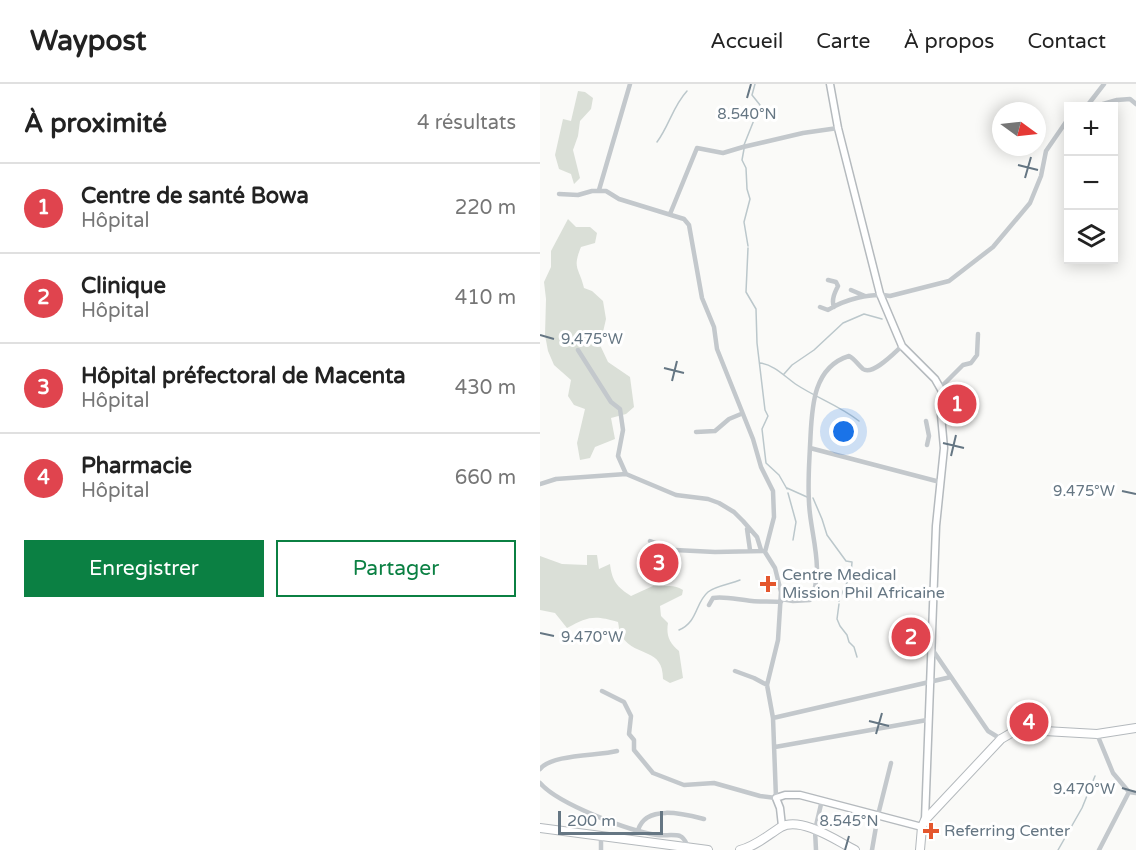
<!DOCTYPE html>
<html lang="fr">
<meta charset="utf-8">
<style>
:root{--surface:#fff;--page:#f6f6f6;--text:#222;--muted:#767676;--line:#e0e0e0;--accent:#0b8043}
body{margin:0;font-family:"Varela Round",sans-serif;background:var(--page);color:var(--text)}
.controls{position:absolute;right:18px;top:18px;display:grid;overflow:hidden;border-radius:0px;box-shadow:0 3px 15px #0003}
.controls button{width:54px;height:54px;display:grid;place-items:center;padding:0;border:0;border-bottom:2px solid var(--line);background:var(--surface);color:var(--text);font:30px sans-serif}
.compass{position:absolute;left:452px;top:18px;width:54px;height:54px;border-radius:50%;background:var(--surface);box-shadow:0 3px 15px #0003;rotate:105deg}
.scale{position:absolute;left:18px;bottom:15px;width:105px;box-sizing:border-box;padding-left:6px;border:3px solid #657683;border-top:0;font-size:16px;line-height:21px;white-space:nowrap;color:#657683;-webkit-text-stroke:4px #fff;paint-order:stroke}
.you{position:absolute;left:304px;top:348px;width:21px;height:21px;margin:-15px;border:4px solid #fff;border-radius:50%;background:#1a73e8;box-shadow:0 0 0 9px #1a73e833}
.badge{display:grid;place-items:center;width:39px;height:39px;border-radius:50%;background:var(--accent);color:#fff;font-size:20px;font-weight:700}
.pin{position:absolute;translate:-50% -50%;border:3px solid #fff;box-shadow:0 2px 6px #0006}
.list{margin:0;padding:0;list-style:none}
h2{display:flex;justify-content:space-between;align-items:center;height:78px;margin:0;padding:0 24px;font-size:26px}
h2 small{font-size:20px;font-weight:400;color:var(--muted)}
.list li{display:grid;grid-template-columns:39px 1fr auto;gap:18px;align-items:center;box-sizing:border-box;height:90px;padding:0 24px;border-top:2px solid var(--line)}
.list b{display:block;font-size:22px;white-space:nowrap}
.list p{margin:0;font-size:20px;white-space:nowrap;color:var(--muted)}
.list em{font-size:20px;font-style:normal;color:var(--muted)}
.actions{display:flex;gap:12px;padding:18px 24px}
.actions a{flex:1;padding:14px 0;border:2px solid var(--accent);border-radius:0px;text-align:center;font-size:21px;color:var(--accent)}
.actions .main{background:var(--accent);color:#fff}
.icon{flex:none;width:33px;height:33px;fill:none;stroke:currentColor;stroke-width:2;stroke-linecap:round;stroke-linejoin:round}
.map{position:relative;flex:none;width:596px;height:766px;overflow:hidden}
header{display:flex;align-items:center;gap:36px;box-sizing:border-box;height:84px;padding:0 30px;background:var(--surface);border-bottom:2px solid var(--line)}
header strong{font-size:28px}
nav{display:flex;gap:33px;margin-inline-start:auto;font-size:21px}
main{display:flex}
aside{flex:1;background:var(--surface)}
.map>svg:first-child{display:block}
.green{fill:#dadfd7}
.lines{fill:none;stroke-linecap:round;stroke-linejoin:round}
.stream{stroke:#bbc7cb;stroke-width:1.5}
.major-casing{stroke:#b5babe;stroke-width:9}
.highway-casing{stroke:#b4b9bd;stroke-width:10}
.minor{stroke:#c3c8cc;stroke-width:4.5}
.major{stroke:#fff;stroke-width:6}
.highway{stroke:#fff;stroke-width:8}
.ticks{fill:none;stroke:#657683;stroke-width:2}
.poi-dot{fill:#e4572e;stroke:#fff;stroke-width:2}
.labels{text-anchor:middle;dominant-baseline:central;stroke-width:6;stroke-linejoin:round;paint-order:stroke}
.poi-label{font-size:16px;fill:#657683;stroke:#fff;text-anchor:start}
.ticks-label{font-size:15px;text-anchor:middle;fill:#657683;stroke:#fff;stroke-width:6;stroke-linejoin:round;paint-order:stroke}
</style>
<header>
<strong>Waypost</strong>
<nav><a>Accueil</a><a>Carte</a><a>À propos</a><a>Contact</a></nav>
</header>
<main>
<aside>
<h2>À proximité<small>4 résultats</small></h2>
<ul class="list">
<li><span class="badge" style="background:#e0444e">1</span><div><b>Centre de santé Bowa</b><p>Hôpital</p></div><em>220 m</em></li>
<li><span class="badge" style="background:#e0444e">2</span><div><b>Clinique</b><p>Hôpital</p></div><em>410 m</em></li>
<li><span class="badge" style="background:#e0444e">3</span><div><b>Hôpital préfectoral de Macenta</b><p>Hôpital</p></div><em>430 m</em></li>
<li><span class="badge" style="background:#e0444e">4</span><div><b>Pharmacie</b><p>Hôpital</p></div><em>660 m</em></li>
</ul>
<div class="actions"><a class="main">Enregistrer</a><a>Partager</a></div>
</aside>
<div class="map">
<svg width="596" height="766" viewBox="0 0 596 766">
<rect width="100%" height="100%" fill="#fafaf8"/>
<path class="green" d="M38,7L45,8L53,14L51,25L40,37L38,52L33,66L40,94L34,100L31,90L19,85L15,71L23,35L31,37Z
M28,135L36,143H50L57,149L55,159L41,163C32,185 39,183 44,204L52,207L63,217L66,235L60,261L68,278L90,293L94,323L86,330L71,334L75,355L55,363L50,374L40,376L37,359L45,325L34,321L28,312L31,296L14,281L8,267L5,251L6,215L4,198L11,183V167Z
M47,471H57L59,485L70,480C72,497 77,503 91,512L115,501C124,503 135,500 143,506L142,511L120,522L121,532L128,539C126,551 129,559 139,567L143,594L130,599L123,595C123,563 97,574 82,553C79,549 79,542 78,538C55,531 48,532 27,544L15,529L0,526V472L22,480L47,481Z"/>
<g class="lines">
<path class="stream" d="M117,58C129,42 133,22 147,7
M204,61L220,21L212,11L215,0
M204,65L202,76L206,84L207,105L210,115L204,138L208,162
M208,164L206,208L216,225L217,259L225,326L228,332L222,345L226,379L239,391L247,405
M220,279C235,281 245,293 257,301C277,314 300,322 319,337
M244,290L252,281L274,266L303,239L324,230L342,235
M247,404L267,413
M248,409L256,438L253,456
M273,414L282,435L287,451L306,477L312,478C312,494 304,502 299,517
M299,520L297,535L300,542L307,551L309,558L314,563L317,573
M139,546C158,538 155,519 168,508C175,502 191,500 200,496
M518,766L542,724L555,692"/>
<g class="major-casing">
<path id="major" d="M290,0L298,44L340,210L362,262L395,295L403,309L401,331L404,364L396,442L385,736
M242,742L240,724L236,714L245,711H260L382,743"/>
</g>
<g class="highway-casing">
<path id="highway" d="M0,744L168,766
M200,766C216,762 228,751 241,743C261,732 297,757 315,766
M380,766L382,743L385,736L461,655L473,648L487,646L557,650L596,644"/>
</g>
<path class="minor" d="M547,22L564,0
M556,22L577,16L590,15L596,20
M59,106L90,0
M19,110L38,111L52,107H66L79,115L144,135L149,141L162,214L174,243L177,265L213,355L221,383L233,407L234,433L225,468L235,484L241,508L238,556L227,601L233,634L236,714L220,712L174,699L144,701L113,689L94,666V656L89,650L91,632L84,618L62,607
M130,130L157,64L183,69L203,63L263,49L298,44
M288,196L296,198L298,202C295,208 291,216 294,223
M311,206L325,212
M280,223L288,226C303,216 332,208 350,212L409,197L453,163L490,119L501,92L506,67L528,35
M38,266L71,318L80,325L83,346L78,372L86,390
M401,303L423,281L431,279L437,271L438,250
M386,337L389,352L387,361
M156,348L175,347L189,335L201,330
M270,364L400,398
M0,400L16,395L86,390L136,411L168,415L179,419L194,428L203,437L217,453L221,466
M207,445L210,466
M110,457L135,466L175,468L223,467
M241,515L253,517L270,516C284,491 273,457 270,430C267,407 269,385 270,362C272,330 270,284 309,272C315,275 318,281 323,285C333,292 355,268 362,262
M169,521L173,514C185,512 199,516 212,517C221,518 231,517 241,518
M392,565L448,647L461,655
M195,587L214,594L227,601
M233,634L411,593
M557,650L573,689L589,708L596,709
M235,663L387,636
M0,685C12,670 58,672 77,667
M0,699C18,720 89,747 117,751C124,752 134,750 140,752C145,754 146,759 148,763
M98,746C106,720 144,730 164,735
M61,766V751
M276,766L275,746L282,716
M332,766L338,731L351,679
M559,766L589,708"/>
<use href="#major" class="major"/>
<use href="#highway" class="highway"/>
</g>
<path class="ticks" d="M207,14L211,0M478,81L498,86M485,94L491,73M0,251L14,255M124,284L144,289M132,297L137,277M403,359L424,364M411,372L416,351M582,407L596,410M0,549L14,552M329,637L349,642M336,650L342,629M582,704L596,708M305,766L309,752"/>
<g class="poi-dot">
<path d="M225 491h6v6h6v6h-6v6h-6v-6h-6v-6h6z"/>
<path d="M388 738h6v6h6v6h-6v6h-6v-6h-6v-6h6z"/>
</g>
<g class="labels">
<g class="poi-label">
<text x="242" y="491">Centre Medical<tspan x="242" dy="18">Mission Phil Africaine</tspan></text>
<text x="404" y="747">Referring Center</text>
</g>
</g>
<g class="ticks-label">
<text x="207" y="35">8.540°N</text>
<text x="52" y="260">9.475°W</text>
<text x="544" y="412">9.475°W</text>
<text x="52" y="558">9.470°W</text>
<text x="544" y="710">9.470°W</text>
<text x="309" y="742">8.545°N</text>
</g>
</svg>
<div class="controls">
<button>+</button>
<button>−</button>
<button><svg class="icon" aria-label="layers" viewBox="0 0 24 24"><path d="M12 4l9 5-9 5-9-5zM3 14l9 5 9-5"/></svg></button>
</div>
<svg class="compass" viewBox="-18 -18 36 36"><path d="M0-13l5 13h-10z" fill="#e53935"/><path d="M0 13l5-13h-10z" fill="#767676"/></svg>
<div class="scale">200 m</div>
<div class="you"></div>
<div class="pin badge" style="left:417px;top:320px;background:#e0444e">1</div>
<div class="pin badge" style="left:371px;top:553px;background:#e0444e">2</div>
<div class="pin badge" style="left:119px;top:479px;background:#e0444e">3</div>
<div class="pin badge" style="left:489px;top:638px;background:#e0444e">4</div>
</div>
</main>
